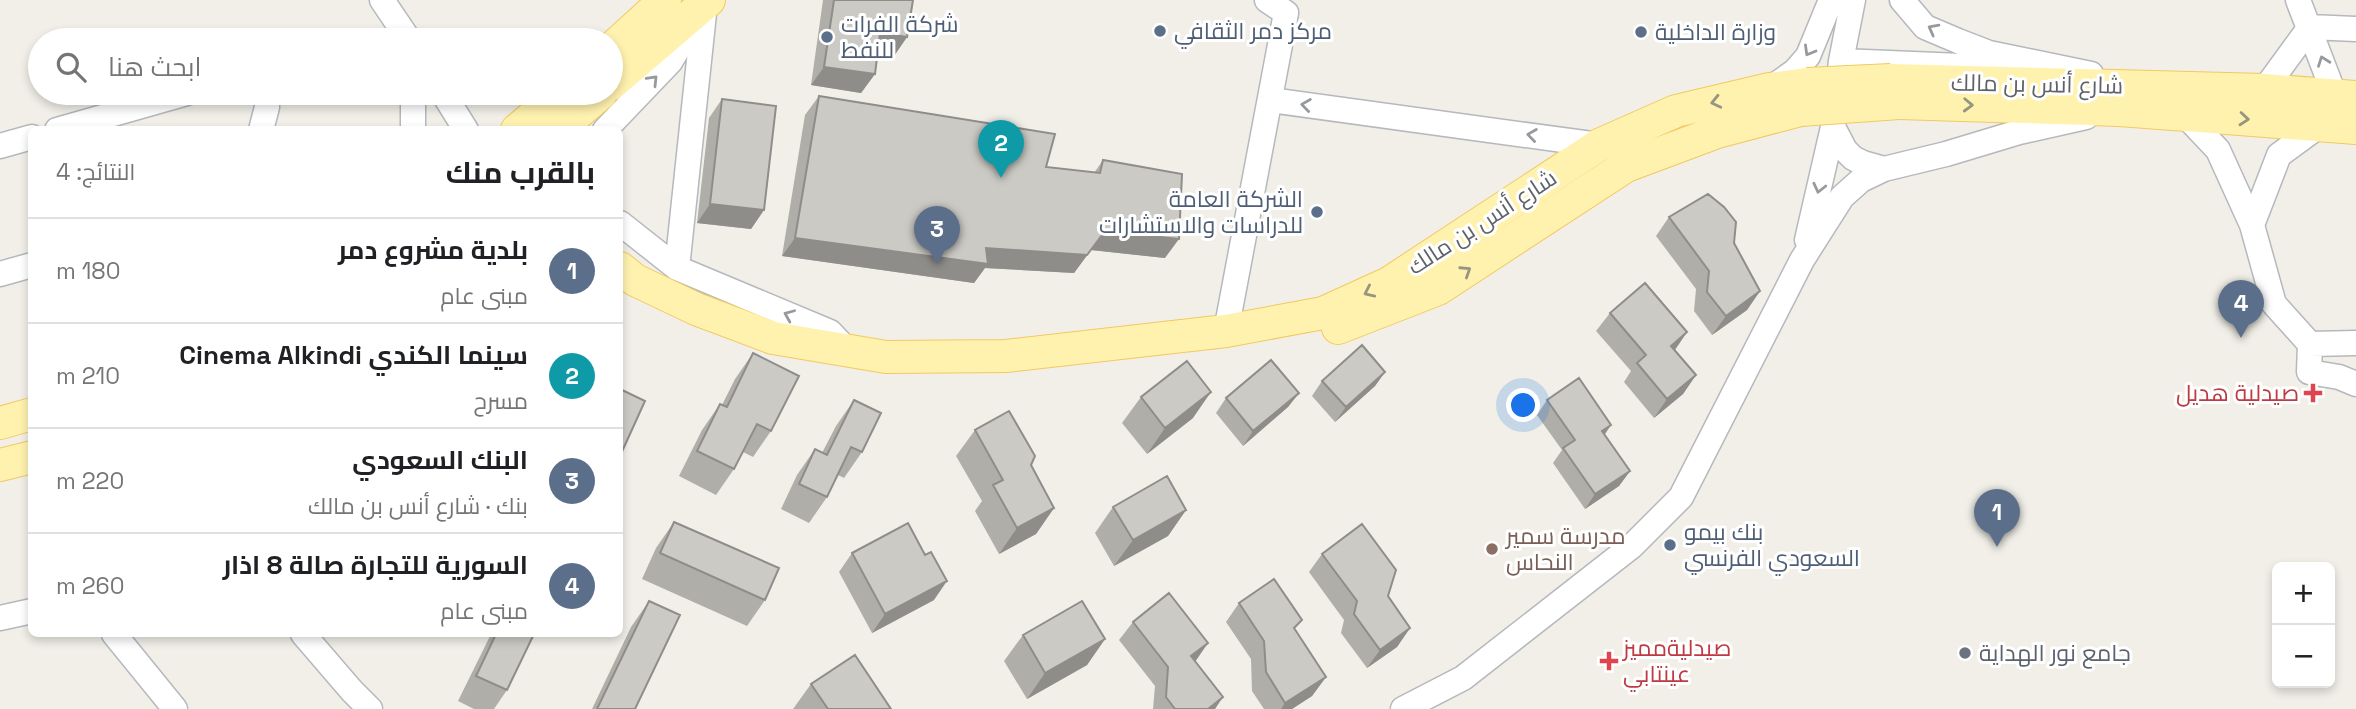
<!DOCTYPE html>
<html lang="ar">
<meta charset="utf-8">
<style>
:root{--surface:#fff;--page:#f6f6f6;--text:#202124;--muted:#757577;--line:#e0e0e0;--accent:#111827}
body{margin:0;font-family:"Space Grotesk",Cairo,sans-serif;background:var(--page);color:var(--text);direction:rtl}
.controls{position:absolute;right:21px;bottom:21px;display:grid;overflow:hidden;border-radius:10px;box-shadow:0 4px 10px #0003}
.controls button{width:63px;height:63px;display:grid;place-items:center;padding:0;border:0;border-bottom:2px solid var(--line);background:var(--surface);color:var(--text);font:35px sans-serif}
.you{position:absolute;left:1524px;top:406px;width:24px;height:24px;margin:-18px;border:5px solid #fff;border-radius:50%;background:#1a73e8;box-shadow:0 0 0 10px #1a73e833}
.badge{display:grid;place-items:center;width:46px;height:46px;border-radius:50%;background:var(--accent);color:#fff;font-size:23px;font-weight:700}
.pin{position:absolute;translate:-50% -58px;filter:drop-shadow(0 2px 4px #0008)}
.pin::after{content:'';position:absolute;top:37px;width:24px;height:21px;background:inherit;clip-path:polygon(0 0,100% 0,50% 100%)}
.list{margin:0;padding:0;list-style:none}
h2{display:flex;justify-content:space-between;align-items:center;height:91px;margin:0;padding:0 28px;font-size:30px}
h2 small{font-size:23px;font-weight:400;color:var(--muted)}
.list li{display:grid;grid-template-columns:46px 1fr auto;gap:21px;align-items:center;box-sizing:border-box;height:105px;padding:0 28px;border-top:2px solid var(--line)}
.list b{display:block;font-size:26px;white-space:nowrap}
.list p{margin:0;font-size:23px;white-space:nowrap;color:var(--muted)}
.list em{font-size:23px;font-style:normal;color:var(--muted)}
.icon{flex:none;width:38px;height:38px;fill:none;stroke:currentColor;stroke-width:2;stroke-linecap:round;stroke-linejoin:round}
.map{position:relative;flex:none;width:2356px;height:709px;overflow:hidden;direction:ltr}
.search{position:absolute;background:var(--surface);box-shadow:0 4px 10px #0003;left:28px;top:28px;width:595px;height:77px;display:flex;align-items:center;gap:18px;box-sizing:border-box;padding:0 24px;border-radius:38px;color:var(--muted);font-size:26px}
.panel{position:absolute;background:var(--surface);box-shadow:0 4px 10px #0003;left:28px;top:126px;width:595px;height:511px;border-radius:10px;direction:rtl}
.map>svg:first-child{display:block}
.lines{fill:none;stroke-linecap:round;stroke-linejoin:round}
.minor-casing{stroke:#b5b8bc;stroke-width:27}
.major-casing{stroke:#f2c960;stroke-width:34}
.minor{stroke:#fff;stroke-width:24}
.major{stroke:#fff2af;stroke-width:32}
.major-bridge-casing{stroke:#f2c960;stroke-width:34;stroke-linecap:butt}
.major-bridge{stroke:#fff2af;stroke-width:32}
.wall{fill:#afaea9}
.shaded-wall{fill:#8f8d8a}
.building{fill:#cccac5;stroke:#8f8d8a;stroke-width:2}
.oneway{stroke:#979a9d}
.oneway2{stroke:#979581}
.service-dot{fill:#5c6f8a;stroke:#fff;stroke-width:2.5}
.health-dot{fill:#e0444e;stroke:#fff;stroke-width:2.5}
.education-dot{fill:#8d6e63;stroke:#fff;stroke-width:2.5}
.worship-dot{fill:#6b7280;stroke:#fff;stroke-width:2.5}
.labels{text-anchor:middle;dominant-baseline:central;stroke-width:6;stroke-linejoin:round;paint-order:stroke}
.service-label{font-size:23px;fill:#4e5e75;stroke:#fff;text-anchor:start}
.street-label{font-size:23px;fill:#5f6368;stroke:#fff}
.health-label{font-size:23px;fill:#be3a42;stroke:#fff;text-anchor:end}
.education-label{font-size:23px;fill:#785e54;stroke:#fff;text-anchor:start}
.worship-label{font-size:23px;fill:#5b616d;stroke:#fff;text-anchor:start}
</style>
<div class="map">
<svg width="2356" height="709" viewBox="0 0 2356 709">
<rect width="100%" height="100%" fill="#f1efe8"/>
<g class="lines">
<g class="minor-casing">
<path id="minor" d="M382,0L409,40
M1902,0L1925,27L1958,41L1989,53L2091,74
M2298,0L2335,96
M1841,61L2009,68
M1770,89L1795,71L1808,56L1831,0
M2264,90L2310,27L2356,29
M413,93V130
M443,93L466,130
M1270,100L1599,145
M2184,114L2218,150L2252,225L2274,304L2310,344L2309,372L2339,377L2356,384
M1833,127L1845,150L1853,158L1863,163L1884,169L1946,154L2019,132L2086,117
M57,130L187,93
M261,130L267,107V93
M605,130L670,62L697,17
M0,146L32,137
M620,223L677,268L830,332L846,349
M2252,225L2279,155L2320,125
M1807,240L1833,127L1841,61L1853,0
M677,268L705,4
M0,274L32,265
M1226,331L1286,13L1267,0
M2310,344L2356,343
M0,618L32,611
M114,634L175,709
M303,634L352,691L370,709
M1403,709L1463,678L1632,546L1681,497L1802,260L1842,197L1861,180L1884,169"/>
</g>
<g class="major-casing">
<path id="major" d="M611,49L665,0
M1891,80L2264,90L2356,97
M611,84L709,0
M1899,103L2120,110L2356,128
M517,130L560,93
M558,130L601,93
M620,268L635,280L696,309L773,338L886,357L1006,356L1226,331L1323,313L1389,283L1599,145L1676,111L1769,89L1807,84
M1338,328L1438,289L1626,166L1717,132L1800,110
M0,423L32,414
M0,465L32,457"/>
</g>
<use href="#minor" class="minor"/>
<use href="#major" class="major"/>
<g class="major-bridge-casing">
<path id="major-bridge" d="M1807,84L1891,80
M1800,110L1899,103"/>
</g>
<use href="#major-bridge" class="major-bridge"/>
</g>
<path class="wall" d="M823,0H913L907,37L894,56L878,53L875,74L861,93L811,85Z
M819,96L1046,167L1094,173L1103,160L1165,258L1091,250L1074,273L985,268L974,283L782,256L805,115Z
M722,99L764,210L751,229L697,223L709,118Z
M1669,217L1734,243L1760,291L1747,310L1712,335L1694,311L1696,289L1656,236Z
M1610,313L1687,332L1675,350L1696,375L1683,394L1654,418L1624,382L1631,371L1596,331Z
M753,353L771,431L753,457L743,452L734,469L716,495L679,476L702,430L720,404L722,405L735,379Z
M1385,372L1375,386L1335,422L1312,396L1322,381Z
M1299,393L1288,407L1243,446L1216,413L1226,398Z
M1141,397L1193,418L1147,454L1122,423Z
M854,400L862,452L844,478L838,475L827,497L809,523L781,509L797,475L815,449L822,453L836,426Z
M1547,400L1605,435L1630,471L1619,486L1585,509L1553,463L1562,450L1537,415Z
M975,430L1031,465L1054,508L1036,534L999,554L975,511L982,501L956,456Z
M1113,507L1186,510L1168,536L1114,566L1095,533Z
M674,522L765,600L747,626L642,579L656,548Z
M852,553L934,600L872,633L839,572Z
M1322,554L1388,596L1410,628L1397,647L1367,668L1341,633L1344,620L1309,572Z
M649,601L635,709H592L631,627Z
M1239,603L1295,630L1326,677L1312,696L1292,709H1264L1252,691L1251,659L1226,622Z
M1133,622L1195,662L1215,709H1153L1155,686L1119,640Z
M491,634H534L507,690L494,709H474L458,701Z
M1023,635L1105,639L1087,665L1027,699L1004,661Z
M811,684L891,709H793Z"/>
<path class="shaded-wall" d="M880,33L907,37L894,56L867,52Z
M824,67L875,74L861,93L811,85Z
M710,204L764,210L751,229L697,223Z
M1105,231L1179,239L1165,258L1091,250L1074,273L985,268L974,283L782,256L795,238L986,248Z
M1760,291L1747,310L1712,335L1726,316Z
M1687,332L1674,351L1671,346Z
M1385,372L1375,386L1335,422L1346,407Z
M1696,375L1683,394L1654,418L1667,399Z
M1211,392L1193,418L1147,454L1165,428Z
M1299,393L1288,407L1243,446L1253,431Z
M1611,425L1601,440L1602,431Z
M1630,471L1619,486L1585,509L1595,494Z
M1054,508L1036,534L999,554L1017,528Z
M1186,510L1168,536L1114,566L1133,540Z
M947,581L934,600L872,633L885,614Z
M1410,628L1397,647L1367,668L1380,650Z
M1105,639L1087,665L1027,699L1045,673Z
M1208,643L1195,662L1191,656Z
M1326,677L1312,696L1292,709H1281L1285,703Z
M1223,697L1215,709H1208Z"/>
<path class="building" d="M834,0H913L907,37L880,33L875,74L824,67Z
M819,96L1055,134L1046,167L1100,173L1103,160L1182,174L1179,239L1105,231L1087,255L986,248L988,264L795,238Z
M722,99L776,106L764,210L710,204Z
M1708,194L1724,207L1736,222L1734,243L1760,291L1726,316L1707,292L1709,271L1669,217Z
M1645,283L1687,332L1671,346L1696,375L1667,399L1637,363L1646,355L1610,313Z
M1362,345L1385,372L1346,407L1322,381Z
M753,353L799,376L771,431L757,424L734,469L697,451L720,404L727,407Z
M1271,360L1299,393L1253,431L1226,398Z
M1187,361L1211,392L1165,428L1141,397Z
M1579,378L1611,425L1602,431L1630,471L1595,494L1563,448L1575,440L1547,400Z
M620,389L645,401L620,456Z
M854,400L881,413L862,452L851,447L827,497L799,484L815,449L827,455Z
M1009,411L1035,456L1031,465L1054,508L1017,528L993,485L1003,480L975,430Z
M1167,476L1186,510L1133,540L1113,507Z
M674,522L779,568L765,600L660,553Z
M908,523L925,555L931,552L947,581L885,614L852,553Z
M1362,524L1396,570L1388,596L1410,628L1380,650L1354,614L1357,601L1322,554Z
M1274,579L1302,620L1294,628L1326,677L1285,703L1266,672L1264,641L1239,603Z
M1169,593L1208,643L1191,656L1223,697L1208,709H1175L1166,697L1168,667L1133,622Z
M649,601L680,615L635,709H597Z
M1082,601L1105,639L1045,673L1023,635Z
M496,634H534L507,690L476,676Z
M855,655L891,709H828L811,684Z"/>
<defs><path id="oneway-chevron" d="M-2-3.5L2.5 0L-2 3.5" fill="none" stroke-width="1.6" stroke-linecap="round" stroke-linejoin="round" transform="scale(1.75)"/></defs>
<g class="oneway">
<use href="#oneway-chevron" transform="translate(1933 29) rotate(-152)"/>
<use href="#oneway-chevron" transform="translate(1809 51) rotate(120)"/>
<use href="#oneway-chevron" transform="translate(2323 61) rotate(-110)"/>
<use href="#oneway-chevron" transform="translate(653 80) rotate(-46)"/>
<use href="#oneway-chevron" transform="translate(1306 105) rotate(-172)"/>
<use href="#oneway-chevron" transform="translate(1532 135) rotate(-172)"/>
<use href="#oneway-chevron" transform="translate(1819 188) rotate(103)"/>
<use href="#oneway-chevron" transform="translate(789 315) rotate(-157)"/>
</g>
<g class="oneway2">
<use href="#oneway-chevron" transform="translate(1716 102) rotate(167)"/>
<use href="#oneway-chevron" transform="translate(1968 105) rotate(2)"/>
<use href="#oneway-chevron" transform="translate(2244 119) rotate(5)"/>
<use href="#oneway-chevron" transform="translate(1466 271) rotate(-33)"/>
<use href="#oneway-chevron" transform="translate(1369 292) rotate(155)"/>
</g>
<g class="service-dot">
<circle cx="1160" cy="31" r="7"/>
<circle cx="1641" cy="32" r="7"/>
<circle cx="827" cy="37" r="7"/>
<circle cx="1317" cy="212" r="7"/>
<circle cx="1670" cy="545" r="7"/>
</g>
<g class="health-dot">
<path d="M2309.5 382.5h7v7h7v7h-7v7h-7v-7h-7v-7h7z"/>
<path d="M1605.5 650.5h7v7h7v7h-7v7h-7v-7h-7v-7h7z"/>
</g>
<circle class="education-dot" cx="1492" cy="549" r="7"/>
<circle class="worship-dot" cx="1965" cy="653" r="7"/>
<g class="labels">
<g class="service-label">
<text x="841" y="24">شركة الفرات<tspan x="841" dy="26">للنفط</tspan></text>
<text x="1174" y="31">مركز دمر الثقافي</text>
<text x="1655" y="32">وزارة الداخلية</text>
<text x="1303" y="199" text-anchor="end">الشركة العامة<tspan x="1303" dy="26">للدراسات والاستشارات</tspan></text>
<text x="1684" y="532">بنك بيمو<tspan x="1684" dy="26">السعودي الفرنسي</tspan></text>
</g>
<g class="street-label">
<text transform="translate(2037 84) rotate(1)">شارع أنس بن مالك</text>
<text transform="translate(1482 222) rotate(-33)">شارع أنس بن مالك</text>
</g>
<g class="health-label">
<text x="2299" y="393">صيدلية هديل</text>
<text x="1623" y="648" text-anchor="start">صيدليةمميز<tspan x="1623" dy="26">عينتابي</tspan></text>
</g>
<g class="education-label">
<text x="1506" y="536">مدرسة سمير<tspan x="1506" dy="26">النحاس</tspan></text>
</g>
<g class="worship-label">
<text x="1979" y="653">جامع نور الهداية</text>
</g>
</g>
</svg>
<div class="controls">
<button>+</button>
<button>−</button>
</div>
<div class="you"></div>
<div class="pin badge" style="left:1997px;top:547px;background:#5c6f8a">1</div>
<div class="pin badge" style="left:1001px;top:178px;background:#0f9aa8">2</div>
<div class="pin badge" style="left:937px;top:264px;background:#5c6f8a">3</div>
<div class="pin badge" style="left:2241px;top:338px;background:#5c6f8a">4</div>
<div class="search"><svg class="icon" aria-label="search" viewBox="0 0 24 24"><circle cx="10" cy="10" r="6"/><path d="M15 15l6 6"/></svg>ابحث هنا</div>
<section class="panel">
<h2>بالقرب منك<small>النتائج: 4</small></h2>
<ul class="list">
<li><span class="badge" style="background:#5c6f8a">1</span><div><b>بلدية مشروع دمر</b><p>مبنى عام</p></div><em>180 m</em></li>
<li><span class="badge" style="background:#0f9aa8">2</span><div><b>سينما الكندي Cinema Alkindi</b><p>مسرح</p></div><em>210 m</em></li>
<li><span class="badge" style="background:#5c6f8a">3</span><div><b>البنك السعودي</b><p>بنك · شارع أنس بن مالك</p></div><em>220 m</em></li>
<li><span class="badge" style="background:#5c6f8a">4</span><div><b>السورية للتجارة صالة 8 اذار</b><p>مبنى عام</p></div><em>260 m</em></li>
</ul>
</section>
</div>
